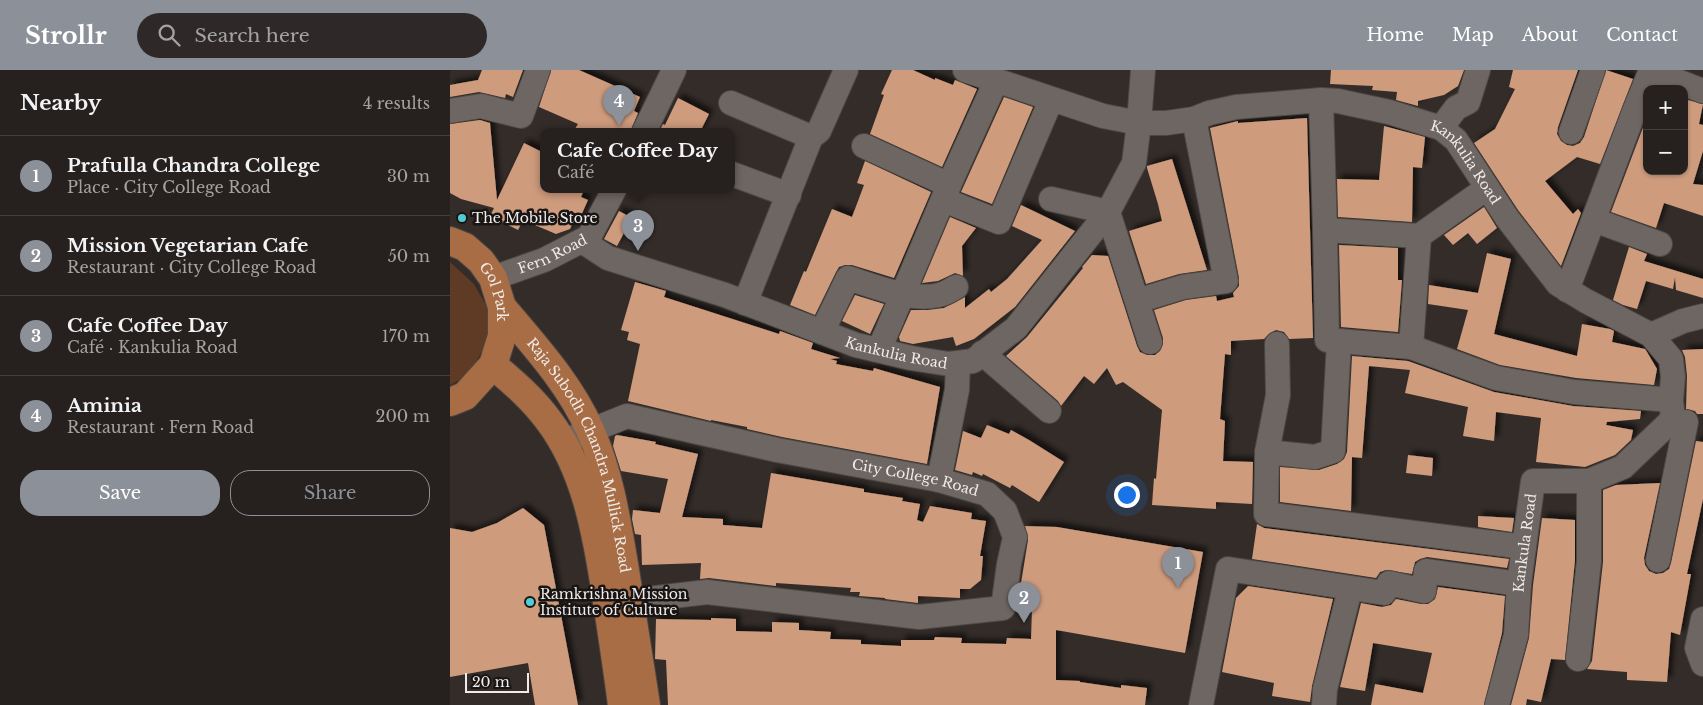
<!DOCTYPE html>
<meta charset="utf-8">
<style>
:root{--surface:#26211f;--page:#2e2928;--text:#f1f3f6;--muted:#a4a3a4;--line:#423e3d;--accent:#8c9099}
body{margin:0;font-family:"Libre Baskerville",serif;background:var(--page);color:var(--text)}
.controls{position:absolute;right:15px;top:15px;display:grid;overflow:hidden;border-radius:10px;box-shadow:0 1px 4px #0004}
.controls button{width:45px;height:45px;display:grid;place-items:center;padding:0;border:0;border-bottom:1px solid var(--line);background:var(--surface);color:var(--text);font:25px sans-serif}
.scale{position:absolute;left:15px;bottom:12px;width:64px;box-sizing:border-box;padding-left:5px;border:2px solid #efebe8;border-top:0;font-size:14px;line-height:18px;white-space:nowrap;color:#efebe8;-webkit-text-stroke:4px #181514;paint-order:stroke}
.you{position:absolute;left:676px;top:424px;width:18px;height:18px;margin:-12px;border:4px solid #fff;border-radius:50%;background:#1a73e8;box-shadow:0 0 0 8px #1a73e833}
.badge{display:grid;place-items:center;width:32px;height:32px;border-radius:50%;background:var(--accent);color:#fff;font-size:16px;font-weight:700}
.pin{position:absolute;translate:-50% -41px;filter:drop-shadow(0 1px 2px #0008)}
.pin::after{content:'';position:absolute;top:26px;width:18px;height:15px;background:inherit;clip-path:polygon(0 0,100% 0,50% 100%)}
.popup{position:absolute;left:90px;top:58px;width:195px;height:65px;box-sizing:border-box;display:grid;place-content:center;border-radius:10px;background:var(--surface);filter:drop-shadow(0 1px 4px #0005);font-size:16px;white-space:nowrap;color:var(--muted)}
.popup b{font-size:19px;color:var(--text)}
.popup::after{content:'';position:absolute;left:50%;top:100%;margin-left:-10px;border:10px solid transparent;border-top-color:var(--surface)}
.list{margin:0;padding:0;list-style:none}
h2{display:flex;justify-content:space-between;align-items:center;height:65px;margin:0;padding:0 20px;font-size:21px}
h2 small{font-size:16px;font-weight:400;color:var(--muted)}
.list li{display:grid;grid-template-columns:32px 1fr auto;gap:15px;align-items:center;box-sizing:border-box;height:80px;padding:0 20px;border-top:1px solid var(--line)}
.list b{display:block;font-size:19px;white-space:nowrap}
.list p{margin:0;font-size:16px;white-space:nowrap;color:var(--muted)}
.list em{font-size:16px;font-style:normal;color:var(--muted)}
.actions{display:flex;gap:10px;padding:15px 20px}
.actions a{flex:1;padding:11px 0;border:1px solid var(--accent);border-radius:20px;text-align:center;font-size:18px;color:var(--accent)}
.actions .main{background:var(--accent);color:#fff}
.icon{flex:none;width:28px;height:28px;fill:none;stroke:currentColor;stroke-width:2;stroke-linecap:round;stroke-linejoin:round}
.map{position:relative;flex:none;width:1253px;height:635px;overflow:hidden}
header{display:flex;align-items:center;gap:30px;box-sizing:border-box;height:70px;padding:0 25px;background:var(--accent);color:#fff}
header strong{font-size:24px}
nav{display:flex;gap:28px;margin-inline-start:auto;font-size:18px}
.search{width:350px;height:45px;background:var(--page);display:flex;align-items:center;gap:12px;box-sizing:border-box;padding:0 18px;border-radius:28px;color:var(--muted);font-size:19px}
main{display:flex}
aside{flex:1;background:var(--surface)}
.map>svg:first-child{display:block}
.green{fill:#5f3a24}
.building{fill:#ce9b7d;filter:url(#shadow)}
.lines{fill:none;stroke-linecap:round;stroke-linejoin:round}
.minor-casing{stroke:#4d4845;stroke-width:26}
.major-casing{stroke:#4d4845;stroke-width:30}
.minor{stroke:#6d6662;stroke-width:24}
.major{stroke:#a86d45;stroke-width:28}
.poi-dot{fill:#51ccd5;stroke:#181514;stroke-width:2}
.labels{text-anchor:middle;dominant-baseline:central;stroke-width:5;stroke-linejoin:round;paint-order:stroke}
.street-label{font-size:14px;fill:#efebe8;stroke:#181514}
.poi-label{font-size:14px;fill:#efebe8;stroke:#181514;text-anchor:start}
</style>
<header>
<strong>Strollr</strong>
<div class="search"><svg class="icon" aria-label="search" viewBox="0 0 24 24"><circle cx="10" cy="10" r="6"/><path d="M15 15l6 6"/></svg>Search here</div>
<nav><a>Home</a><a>Map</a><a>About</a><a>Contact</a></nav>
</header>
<main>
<aside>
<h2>Nearby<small>4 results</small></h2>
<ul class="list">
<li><span class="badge">1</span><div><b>Prafulla Chandra College</b><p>Place · City College Road</p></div><em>30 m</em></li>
<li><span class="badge">2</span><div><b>Mission Vegetarian Cafe</b><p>Restaurant · City College Road</p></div><em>50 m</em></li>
<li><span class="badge">3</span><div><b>Cafe Coffee Day</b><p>Café · Kankulia Road</p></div><em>170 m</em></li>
<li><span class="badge">4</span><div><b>Aminia</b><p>Restaurant · Fern Road</p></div><em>200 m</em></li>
</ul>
<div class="actions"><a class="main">Save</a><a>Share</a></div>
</aside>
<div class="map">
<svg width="1253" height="635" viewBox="0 0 1253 635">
<defs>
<filter id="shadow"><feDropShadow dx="4.5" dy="-4.5" stdDeviation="2.5" flood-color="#0009"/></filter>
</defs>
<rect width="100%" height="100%" fill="#332c29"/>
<path class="green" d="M0,192L24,214L37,237L38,269L20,304L0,315Z"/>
<path class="building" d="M32,0H73L63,27L56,24L55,28L29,22L0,27V15L28,10Z
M101,0H129L190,27L184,41L188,43L180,62H123L128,54L89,37Z
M442,0H463L485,10V8L503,15L505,10L527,19L492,97L420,64L434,25L431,24Z
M881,0H1014L1008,16L994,25L968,31V36L946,30L947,22L922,20L923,16L880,14Z
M1063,0H1128L1108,57L1107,64L1111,71L1117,75L1123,76L1130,73L1134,67L1156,0L1183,9L1150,94L1127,87L1095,111L1123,144L1128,139L1131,143L1111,196L1068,140L1024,73L1045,59L1065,19L1059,17Z
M554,27L583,37L542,134L511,122Z
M228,28L259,44L250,62H209L213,54L215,55Z
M1234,29L1253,34L1249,54L1253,55V81L1243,114L1253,115V146L1214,133L1206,158L1161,142L1197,47V101H1234Z
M857,48L863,268L839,269L834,262L826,260L820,263L814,269L781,271V285L775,284L770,349L775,351L773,391L803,392L802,434L766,432V439L702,435L704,408L706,409L712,340L673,312L666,315L657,298L644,314L634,306L611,336L608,331L556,286L577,267L633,198L632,197L642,185L658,186L687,276L690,282L697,285H705L710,281L713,274V268L704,240L736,230L766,226L767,231L784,227L783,223L789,216V208L760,58L788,51V53Z
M30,50L40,53L47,130L74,73L94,83V120H134L131,127L138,130L130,148L126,146L120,159L106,164L73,150L68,160L40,146L44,138L11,129L0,123V54Z
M934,56L975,67L972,98L963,97L962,152L888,147L887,109L929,110Z
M722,89L757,200L729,204L696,214L679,161L712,151L708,134L697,98V96Z
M415,91L481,122L444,208L402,195H395L389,197L386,202L365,245L340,235L354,201L356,202L382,139L402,147L414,115L407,113Z
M571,135L625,161L565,237L524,269L506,276L503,267L463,274L450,271L449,267L461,240H478L494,238L515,227V238L539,219L541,222L557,209L592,170L562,156Z
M1034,137L1047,158L1027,174L1018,163L1003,175L994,165Z
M169,141L182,148L167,176L154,169Z
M500,147L526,158L512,176L513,206L505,203L488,211L472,213Z
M889,175L948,178V210H952L948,262L891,257Z
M1179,177L1197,184L1194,191L1253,209V228L1226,220L1225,207L1223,219L1196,211L1187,239L1173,235L1163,230Z
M1037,183L1061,189L1044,264L1127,286L1132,254L1160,259L1164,261L1162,272L1195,279L1197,282L1207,299L1204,315L1126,308L1050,295L1007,279L1018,240L978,234L979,215L1028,223Z
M185,212L216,221L214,227L329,264L330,261L363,273L361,279L390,288L380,289L387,291L386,294L423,301L424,298L434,301L490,317L477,394L332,367L297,359V357L261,350V351L178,331L190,274L177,270L179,262L171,260Z
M405,225L434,234L420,264L392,251Z
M1253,279V344H1247L1245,341L1236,339L1237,306L1235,287L1232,280Z
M902,286L958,291L1044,322L1123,336L1191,341L1190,349L1157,352L1156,355L1183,360L1181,370L1165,385L1135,397L1086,392L1091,348L1046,342L1044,371L1013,366L1018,337L955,323L960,300L919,296L912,388L902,387L901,441L830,432V397L869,400L887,394L894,389L897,382Z
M537,355L559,364L561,360L579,370L614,392L589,432L562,415L560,418L533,404L532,406L523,402L522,405L505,400L513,361L531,368Z
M167,365L206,372L205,374L248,384L232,447L273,449V455L312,458L321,403L414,419V422L453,428L452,431L470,434L467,450L473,452L480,436L522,443L521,449L536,451L530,486H533L531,510L520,519H510V528L468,526V533L435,529V528L409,526L410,522H400L401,518L326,513V516L317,515L259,508L250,509L251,493L192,495L191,465L185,464L182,449L183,440L210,443L218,409L171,401L163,376L165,366Z
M1246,371L1253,372V429L1237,504H1241L1230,565L1221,562L1217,612L1177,610V602L1137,599L1142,591L1153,492V420L1166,415L1210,413L1194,488L1195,495L1199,501L1206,504L1213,503L1219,499L1221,493Z
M958,385L983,388L982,406L956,403Z
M73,438L94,455L128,635H85L78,593L0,607V458L22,462L47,453Z
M1028,446L1064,448L1062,462L1028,457Z
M1092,448L1125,450V490L1115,590L1101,589L1091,632L1077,629L1076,635H1061L1079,568L1083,515Z
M807,454L814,458L1059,489L1057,498L977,487L970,489L965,492L962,504L936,500L930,502L926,508L802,489Z
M575,456L607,457L753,482L735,583L606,560V610L630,611V612L671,618V615L697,618L695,635H218L216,590L205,589L206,549L261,550V548L286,549V561L322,562V552L349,553V560L381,562L380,569L411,570V574L451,576V570H484L485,567L512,568L511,573L556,574L557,568L581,569L582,539L567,538L578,470Z
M798,516L883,529L862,616L860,632L822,626L824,613L772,602L786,528Z
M988,517L1055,526L1052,563L1034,635H921L925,614L973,623L982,583L923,573L915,621L890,617L911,533L932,537L941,535L946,529L971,534H978L985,529Z"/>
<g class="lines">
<g class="minor-casing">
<g id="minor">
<path id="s1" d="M515,0L653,46L689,53H716L744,49L759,43L786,37L871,30L888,31L939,42L991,58L1006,70L1057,148L1108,214L1136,231L1201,265L1221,289L1223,307L1221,330L1223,349"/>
<path d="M1201,1L1253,21"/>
<path d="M871,30L875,160L877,270L961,277L1046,308L1124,322L1221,330"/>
<path d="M281,33L361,67"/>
<path d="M0,41L31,36L71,46L88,0"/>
<path d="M991,58L1006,38L1018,32L1028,0"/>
<path d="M194,62L224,0"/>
<path d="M1121,62L1143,0"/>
<path d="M414,76L499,115"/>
<path d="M282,104L339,125"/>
<path d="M601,129L658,142L700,272"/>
<path d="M494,130L549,152L601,30"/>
<path d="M1144,150L1210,174"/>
<path d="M875,160L969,166L1037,118"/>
<path id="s2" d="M132,171L158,188L275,225L406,275L461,288L499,294L523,291L566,258L658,142L684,93L689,53L693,0"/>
<path id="s3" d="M43,208L94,190L139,167L164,120"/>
<path d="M1117,220L1184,42L1201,0"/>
<path d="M687,231L733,217L776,211L744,49"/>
<path d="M295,233L361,67L369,61L396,0"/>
<path d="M372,262L398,208C423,216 462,232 489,225C495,224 501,220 506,217"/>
<path d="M1201,265L1233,251L1253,246"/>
<path d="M827,274L828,325L817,382L816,444L1074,477"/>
<path d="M961,277L969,166"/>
<path d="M429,280L499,115L546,11"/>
<path d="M532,283L599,341"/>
<path id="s4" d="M122,368L177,346L327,380L489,410L537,424L555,441L565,467L559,494L553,538L469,547L257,522L180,531"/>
<path d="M817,382L865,387L883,381L889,271"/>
<path d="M489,410L507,320L508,293"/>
<path d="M1208,490L1236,352"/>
<path d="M1253,549L1247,578L1253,594"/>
<path d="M1128,589L1139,491V411"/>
<path d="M751,635L778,499L934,523L939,513L974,521L976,501L1069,514"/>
<path d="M874,635L875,619L900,519"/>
<path id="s5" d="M1047,635L1066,565L1069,514L1083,411H1139L1173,397L1223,349"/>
</g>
</g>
<g class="major-casing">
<g id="major">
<path id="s6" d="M0,171L15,177L31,191L43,208L52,237V266L43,295L15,326L0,332"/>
<path id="s7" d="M52,237C84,275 120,314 140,360C160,404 167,453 175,500C182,545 189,590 196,635"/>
<path d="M43,295C63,312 83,329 99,351C135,399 146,461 155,518C161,557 167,596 172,635"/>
</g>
</g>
<use href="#minor" class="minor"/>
<use href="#major" class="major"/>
</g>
<g class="poi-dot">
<circle cx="12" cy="148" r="5"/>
<circle cx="80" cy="532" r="5"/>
</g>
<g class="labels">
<g class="street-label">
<text stroke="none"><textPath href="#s1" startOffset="532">Kankulia Road</textPath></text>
<text stroke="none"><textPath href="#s3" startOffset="64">Fern Road</textPath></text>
<text stroke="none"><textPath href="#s6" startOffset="72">Gol Park</textPath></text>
<text stroke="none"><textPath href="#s2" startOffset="335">Kankulia Road</textPath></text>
<text stroke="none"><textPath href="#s7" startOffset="171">Raja Subodh Chandra Mullick Road</textPath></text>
<text stroke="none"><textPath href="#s4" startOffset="354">City College Road</textPath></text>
<text stroke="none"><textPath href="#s5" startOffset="165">Kankula Road</textPath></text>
</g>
<g class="poi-label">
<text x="22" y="148">The Mobile Store</text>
<text x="90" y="524">Ramkrishna Mission<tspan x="90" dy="16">Institute of Culture</tspan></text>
</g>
</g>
</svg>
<div class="controls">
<button>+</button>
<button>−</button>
</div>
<div class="scale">20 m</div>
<div class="you"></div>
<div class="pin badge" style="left:728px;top:518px">1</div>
<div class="pin badge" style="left:574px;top:553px">2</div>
<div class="pin badge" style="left:188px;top:181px">3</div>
<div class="popup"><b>Cafe Coffee Day</b>Café</div>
<div class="pin badge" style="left:169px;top:56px">4</div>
</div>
</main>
